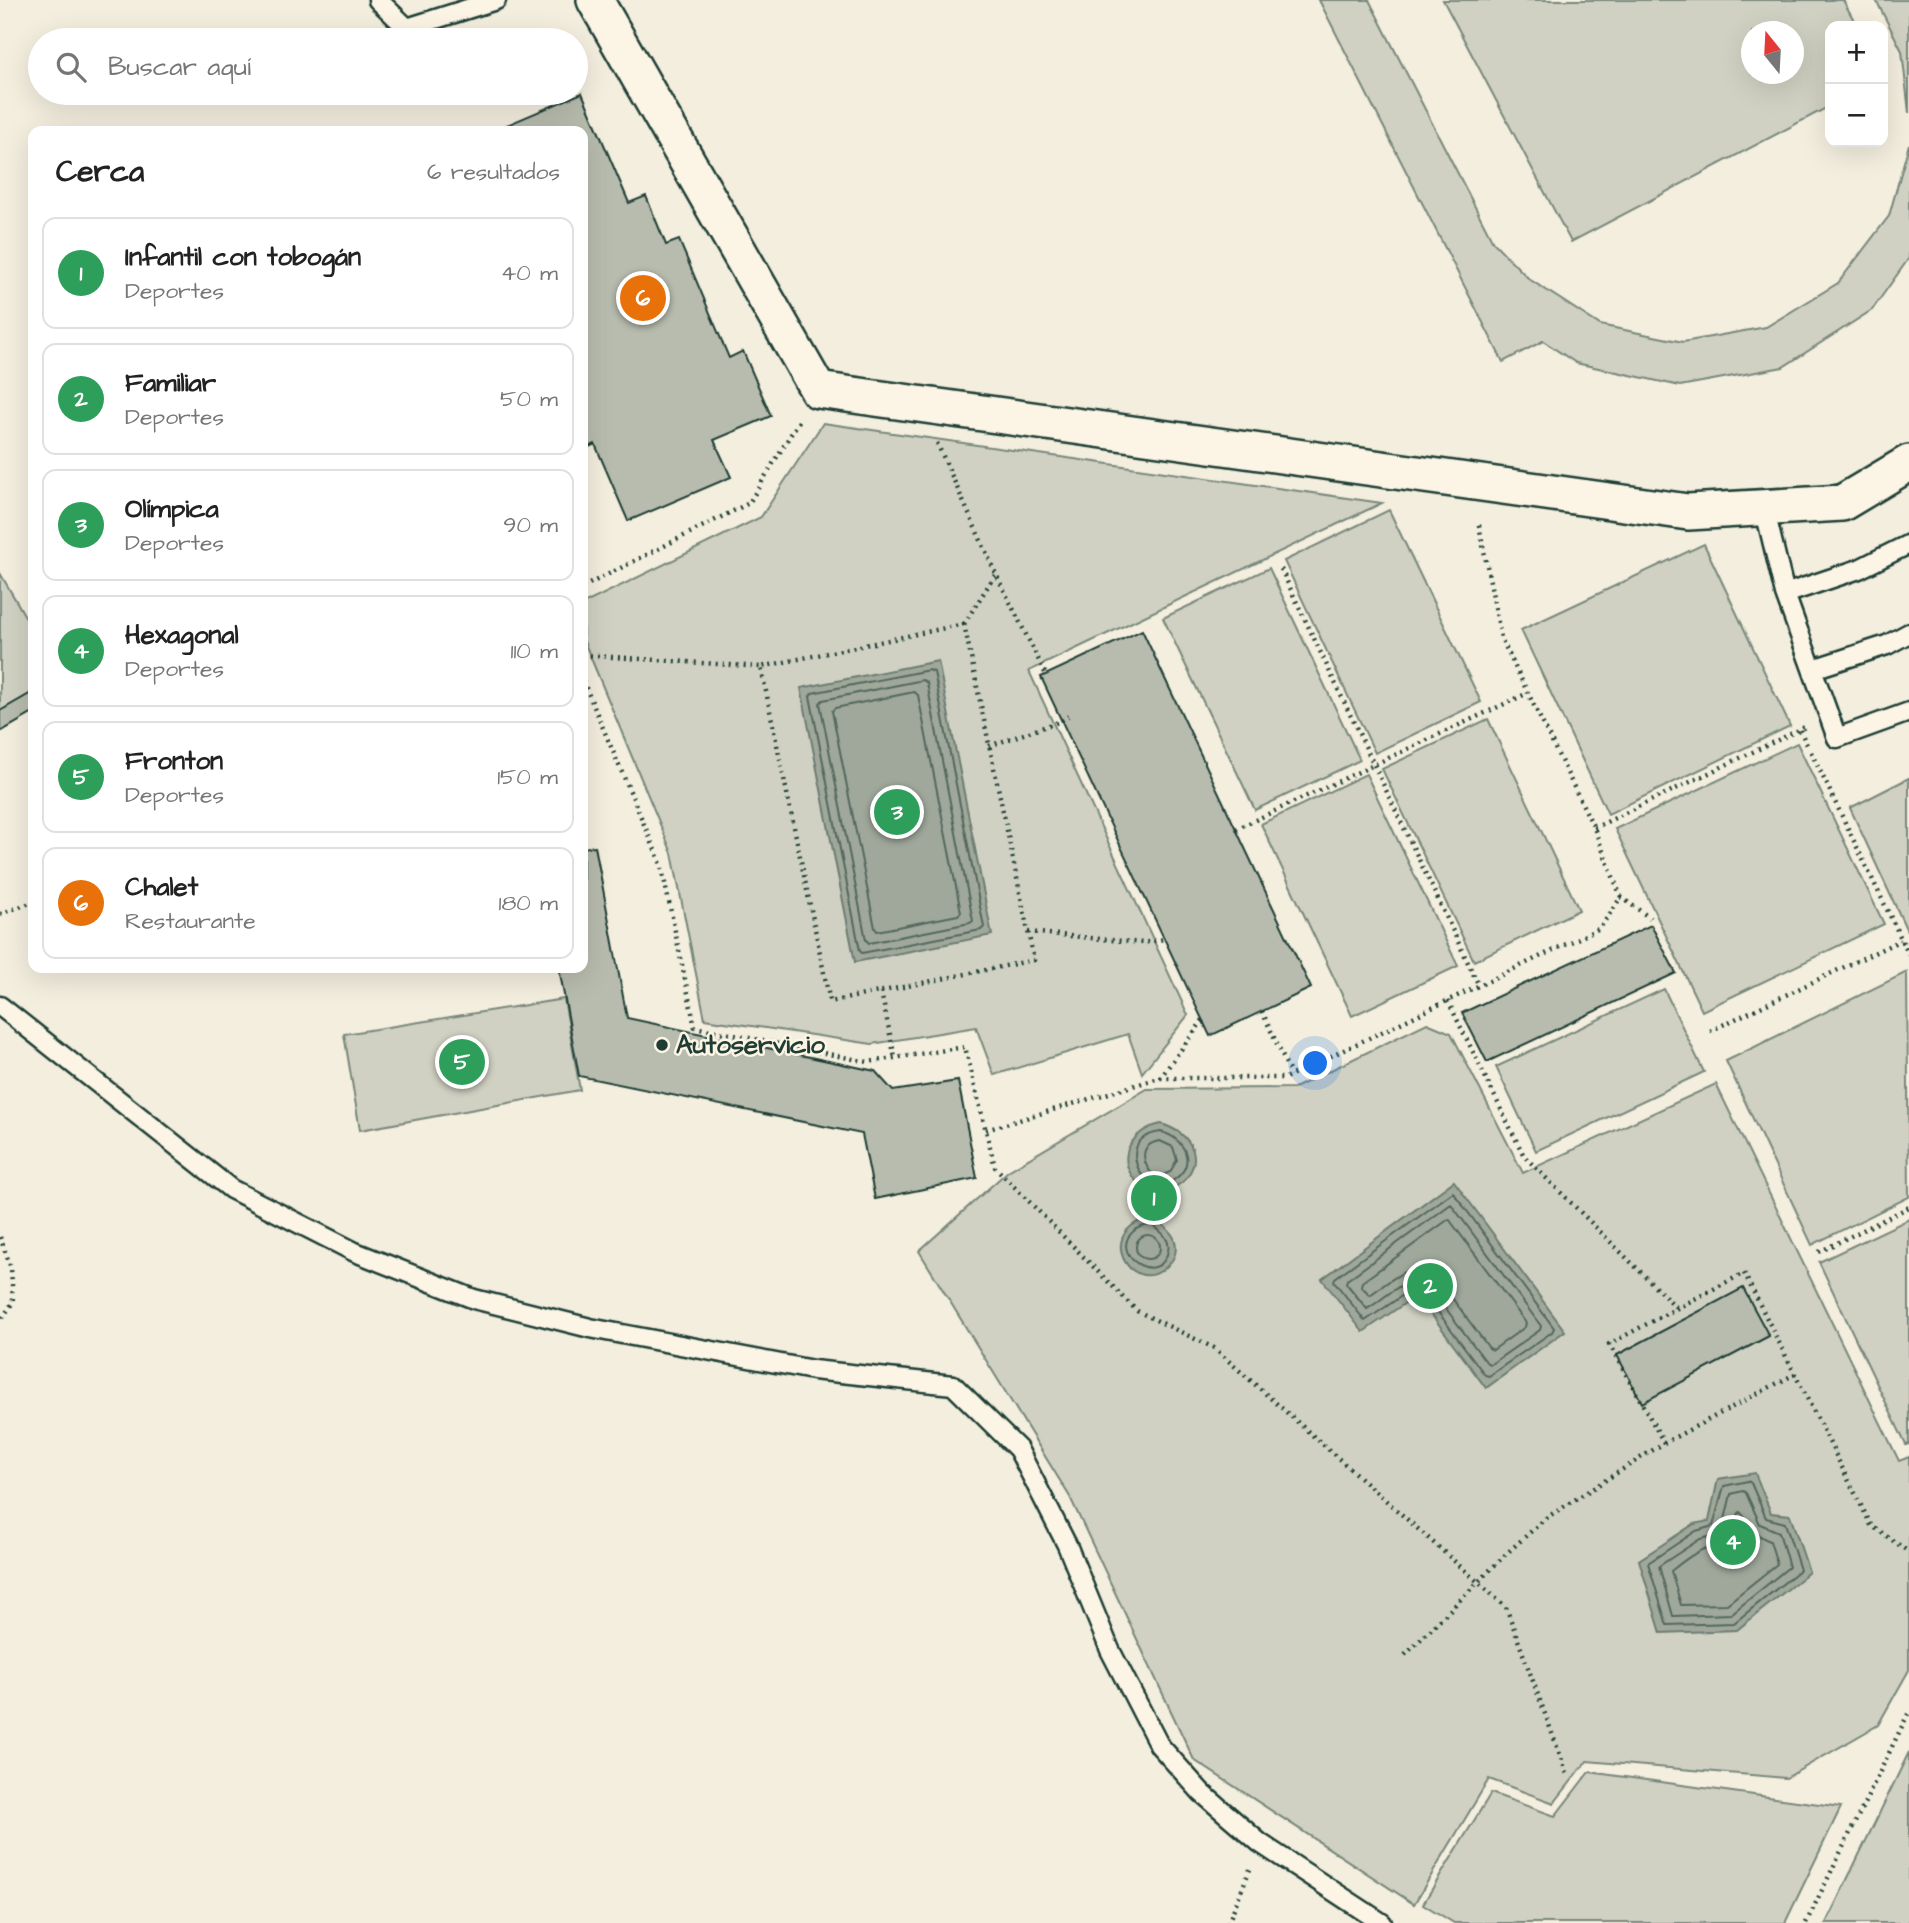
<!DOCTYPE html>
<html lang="es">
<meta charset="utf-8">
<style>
:root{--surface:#fff;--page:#f2f2f2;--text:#222;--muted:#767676;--line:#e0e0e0;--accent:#ea580c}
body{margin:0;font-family:"Architects Daughter",sans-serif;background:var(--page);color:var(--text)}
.controls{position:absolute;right:21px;top:21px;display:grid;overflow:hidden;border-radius:14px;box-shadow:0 7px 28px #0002}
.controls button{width:63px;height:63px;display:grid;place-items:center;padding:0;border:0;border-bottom:2px solid var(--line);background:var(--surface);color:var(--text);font:35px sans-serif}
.compass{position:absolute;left:1741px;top:21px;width:63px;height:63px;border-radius:50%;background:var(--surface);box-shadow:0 7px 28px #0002;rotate:342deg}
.you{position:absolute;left:1316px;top:1064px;width:24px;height:24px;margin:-18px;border:5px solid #fff;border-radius:50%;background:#1a73e8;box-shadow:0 0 0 10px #1a73e833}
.badge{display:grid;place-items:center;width:46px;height:46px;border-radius:50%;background:var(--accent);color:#fff;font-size:23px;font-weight:700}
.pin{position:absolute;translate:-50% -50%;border:4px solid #fff;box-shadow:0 2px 7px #0006}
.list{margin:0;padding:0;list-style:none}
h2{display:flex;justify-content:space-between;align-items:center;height:91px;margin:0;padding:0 28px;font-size:30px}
h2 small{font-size:23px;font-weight:400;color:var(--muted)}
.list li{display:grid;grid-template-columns:46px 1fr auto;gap:21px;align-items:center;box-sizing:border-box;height:112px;margin:0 14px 14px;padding:0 14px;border:2px solid var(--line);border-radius:14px}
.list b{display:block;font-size:26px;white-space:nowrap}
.list p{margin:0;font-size:23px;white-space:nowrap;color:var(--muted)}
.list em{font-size:23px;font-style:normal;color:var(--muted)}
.icon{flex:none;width:38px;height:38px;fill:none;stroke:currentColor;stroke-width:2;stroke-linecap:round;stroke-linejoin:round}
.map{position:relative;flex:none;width:1909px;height:1923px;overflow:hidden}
.search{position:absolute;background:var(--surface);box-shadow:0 7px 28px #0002;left:28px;top:28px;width:560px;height:77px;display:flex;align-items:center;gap:18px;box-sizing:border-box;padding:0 24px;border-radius:38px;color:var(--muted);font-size:26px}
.panel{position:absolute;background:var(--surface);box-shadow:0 7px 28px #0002;left:28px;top:126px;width:560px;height:847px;border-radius:14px}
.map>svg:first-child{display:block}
.green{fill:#d0d1c2;stroke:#78877b;stroke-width:2;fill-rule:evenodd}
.water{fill:#a0a89b;stroke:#6c7d72;stroke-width:2}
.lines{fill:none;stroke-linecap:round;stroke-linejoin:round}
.shore{stroke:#53685d;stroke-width:2}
.building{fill:#b8bcae;stroke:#1f3d34;stroke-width:2}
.service-casing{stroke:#1f3d34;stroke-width:23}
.minor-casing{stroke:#1f3d34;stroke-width:40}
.path{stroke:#1f3d34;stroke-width:4.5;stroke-dasharray:2 5;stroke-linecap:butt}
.service{stroke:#fcf5e5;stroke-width:18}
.minor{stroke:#fcf5e5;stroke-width:35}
.poi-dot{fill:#1f3d34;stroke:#fcf5e5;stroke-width:2.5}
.labels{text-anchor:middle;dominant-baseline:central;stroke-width:5;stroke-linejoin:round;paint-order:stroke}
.poi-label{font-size:26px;font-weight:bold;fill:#1f3d34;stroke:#fcf5e5;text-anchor:start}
</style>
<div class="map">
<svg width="1909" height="1923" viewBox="0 0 1909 1923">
<rect width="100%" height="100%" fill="#f3eede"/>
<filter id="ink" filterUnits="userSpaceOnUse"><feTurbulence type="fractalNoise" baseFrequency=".0143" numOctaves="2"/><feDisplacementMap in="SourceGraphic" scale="14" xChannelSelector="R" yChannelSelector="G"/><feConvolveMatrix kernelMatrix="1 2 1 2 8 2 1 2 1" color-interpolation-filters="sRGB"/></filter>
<g filter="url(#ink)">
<path class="green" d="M1319,0H1369L1493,242L1529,279L1600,325L1683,342L1766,327L1838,283L1889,216L1909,144V258L1872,310L1783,367L1680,386L1576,363L1543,341L1503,362Z
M1443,0H1843L1857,26H1830V106L1571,242ZM1752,32H1794V74H1752Z
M1876,0H1909V113L1902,51Z
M823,423L1382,503L1029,671L1188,1015L1142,1073L1128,1034L994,1075L976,1027L872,1044L705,1019L672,853L583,639V604L761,517Z
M1389,510L1481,702L1375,753L1284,561Z
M1704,544L1790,726L1608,814L1521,630Z
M1269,568L1360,760L1255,810L1163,618Z
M0,573L33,630V713L0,732Z
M1488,719L1579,910L1474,961L1382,769Z
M1797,743L1884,924L1702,1011L1615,829Z
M1366,774L1458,966L1352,1016L1261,824Z
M1909,778V935L1850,808Z
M1907,972L1909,1197L1812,1245L1726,1061Z
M1664,989L1704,1072L1536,1151L1496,1067Z
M564,999L580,1090L360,1130L344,1034Z
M1427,1023L1451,1033L1523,1173L1716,1084L1899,1461L1909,1457V1670L1878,1725L1786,1778L1587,1761L1554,1803L1489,1779L1414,1904L1194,1760L1070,1497L919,1251L1008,1171L1147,1089L1294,1088Z
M1909,1219V1444L1906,1445L1819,1262Z
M1909,1752V1923H1826Z
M1589,1772L1841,1807L1785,1923H1454L1423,1904L1491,1793L1555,1816Z"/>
<path class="water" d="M938,661L992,935L855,962L801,688Z
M1161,1124C1185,1131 1205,1152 1187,1177C1180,1187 1169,1189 1160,1196C1159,1201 1156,1207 1156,1212C1156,1227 1181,1230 1175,1254C1173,1261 1167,1267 1161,1271C1130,1291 1097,1235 1145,1219C1147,1212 1150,1205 1148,1198C1146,1188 1137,1184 1132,1176C1116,1151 1137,1129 1161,1124Z
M1454,1181L1565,1331L1486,1388L1417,1295L1363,1332L1322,1279Z
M1755,1473L1771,1513L1790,1515L1809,1572L1737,1630L1661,1633L1639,1560L1694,1524L1709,1521L1718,1479Z"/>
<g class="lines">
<path class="shore" d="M929,670L934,672L984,927L981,930L862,953L860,951L810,696L812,693Z
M923,680L927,683L973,921L970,923L869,943L866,940L820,703L823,700Z
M914,692L918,695L961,912L958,915L877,931L875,928L832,711L835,708Z
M1161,1132C1183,1137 1198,1163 1175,1179C1169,1184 1161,1187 1155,1190C1133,1172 1122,1137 1161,1132Z
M1160,1141L1173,1147L1177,1160L1170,1172L1156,1178C1143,1166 1136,1145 1160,1141Z
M1453,1192L1554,1328L1552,1332L1489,1376L1485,1375L1421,1289H1412L1365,1321L1334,1281L1335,1278Z
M1451,1204L1541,1326L1540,1330L1491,1364L1487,1363L1425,1281C1404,1275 1384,1300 1367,1309L1346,1283L1347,1280Z
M1449,1219L1526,1323L1525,1327L1493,1350L1489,1348L1438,1279C1414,1255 1391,1281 1370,1295L1361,1286L1362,1282Z
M1151,1224C1160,1231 1171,1238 1168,1251C1160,1289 1105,1253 1135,1230C1139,1227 1146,1226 1151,1224Z
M1136 1247a12 12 0 1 1 24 0a12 12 0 1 1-24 0Z
M1748,1481L1751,1483L1766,1518L1785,1523L1800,1570L1734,1623L1667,1625L1648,1563L1696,1531L1713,1526L1724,1486Z
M1743,1491L1746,1493L1760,1524L1779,1532L1789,1567L1731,1614L1673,1616L1659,1566L1700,1539L1713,1536L1720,1531L1724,1524L1731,1494Z
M1740,1512C1754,1525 1748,1532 1770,1541L1777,1564L1727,1604L1681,1605L1671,1571C1681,1563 1693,1553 1704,1549C1713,1545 1722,1546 1729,1537C1735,1530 1734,1519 1740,1512Z"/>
</g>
<path class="building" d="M582,93L629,203L646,196L666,245L679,240L729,358L743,351L771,416L714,440L731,477L628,521L595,444L583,450V131H493Z
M1142,630L1311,988L1210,1036L1041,677Z
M33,692V713L0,732V711Z
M595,846L627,1018L875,1071L893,1091L958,1081L977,1178L875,1199L862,1134L579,1076L559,968H583V848Z
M1651,925L1676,973L1487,1062L1462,1013Z
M1743,1288L1769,1336L1642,1403L1617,1355Z"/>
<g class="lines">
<g class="service-casing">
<path id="service" d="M378,0L407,28L496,0
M1764,507L1785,594L1837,738L1909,712
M1785,594L1859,569L1909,544
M1813,669L1887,645L1909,633
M0,1006L231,1189L355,1252L474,1299L590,1328L813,1370L953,1385L1018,1449L1067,1545L1110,1650L1159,1745L1202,1793L1260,1843L1382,1923"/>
</g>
<g class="minor-casing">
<path id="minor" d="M595,0L818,390L1688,512L1842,503L1909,463"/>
</g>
<path class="path" d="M937,443L996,574L1046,675
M1281,569L1479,986
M583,587L749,503L799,421
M964,624L1034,960L830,1002L761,667Z
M964,624L995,575
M583,655L761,667
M583,681L661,864L695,1027L868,1062L965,1047L995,1167L1137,1311L1214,1348L1506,1607L1568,1777
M1800,730L1807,745
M989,746L1061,721L1068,716
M1811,752L1909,955
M1594,828L1805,727
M1236,829L1528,693
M1621,897L1650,918
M0,914L33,902
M1028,932L1143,943L1164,939
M881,992L895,1058
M1448,1001L1524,1156L1676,1307
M1262,1011L1291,1075
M1710,1031L1901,940
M1160,1078L1203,1020
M986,1130L1159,1078H1285L1600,928L1621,897L1594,828L1501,638L1478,520
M0,1237L11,1268L13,1302L0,1322
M1819,1252L1909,1207
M1664,1443L1609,1344L1744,1273L1871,1525L1909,1552
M1405,1655L1507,1553L1546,1518L1664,1443L1795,1374
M1228,1923L1251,1867
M1806,1923L1909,1712"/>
<use href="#service" class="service"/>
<use href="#minor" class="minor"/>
</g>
</g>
<circle class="poi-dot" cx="662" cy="1045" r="7"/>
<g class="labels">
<g class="poi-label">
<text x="676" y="1045">Autoservicio</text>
</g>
</g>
</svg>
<div class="controls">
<button>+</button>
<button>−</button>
</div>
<svg class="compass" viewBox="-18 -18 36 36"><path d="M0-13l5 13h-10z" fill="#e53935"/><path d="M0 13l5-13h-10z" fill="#767676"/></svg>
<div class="you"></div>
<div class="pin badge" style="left:1154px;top:1198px;background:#2e9e5b">1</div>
<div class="pin badge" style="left:1430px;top:1286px;background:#2e9e5b">2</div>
<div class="pin badge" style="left:897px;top:812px;background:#2e9e5b">3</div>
<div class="pin badge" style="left:1733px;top:1542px;background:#2e9e5b">4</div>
<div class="pin badge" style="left:462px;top:1062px;background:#2e9e5b">5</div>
<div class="pin badge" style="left:643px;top:298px;background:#e8710a">6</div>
<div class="search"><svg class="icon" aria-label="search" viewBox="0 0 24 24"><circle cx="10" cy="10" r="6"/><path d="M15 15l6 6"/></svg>Buscar aquí</div>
<section class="panel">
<h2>Cerca<small>6 resultados</small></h2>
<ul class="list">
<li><span class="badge" style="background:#2e9e5b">1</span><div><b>Infantil con tobogán</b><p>Deportes</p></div><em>40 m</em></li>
<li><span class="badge" style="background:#2e9e5b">2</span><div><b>Familiar</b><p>Deportes</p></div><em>50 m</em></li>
<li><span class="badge" style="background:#2e9e5b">3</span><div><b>Olímpica</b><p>Deportes</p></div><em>90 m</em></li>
<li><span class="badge" style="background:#2e9e5b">4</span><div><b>Hexagonal</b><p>Deportes</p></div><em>110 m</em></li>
<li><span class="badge" style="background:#2e9e5b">5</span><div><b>Fronton</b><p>Deportes</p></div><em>150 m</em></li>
<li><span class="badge" style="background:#e8710a">6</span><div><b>Chalet</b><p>Restaurante</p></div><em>180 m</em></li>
</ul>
</section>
</div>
